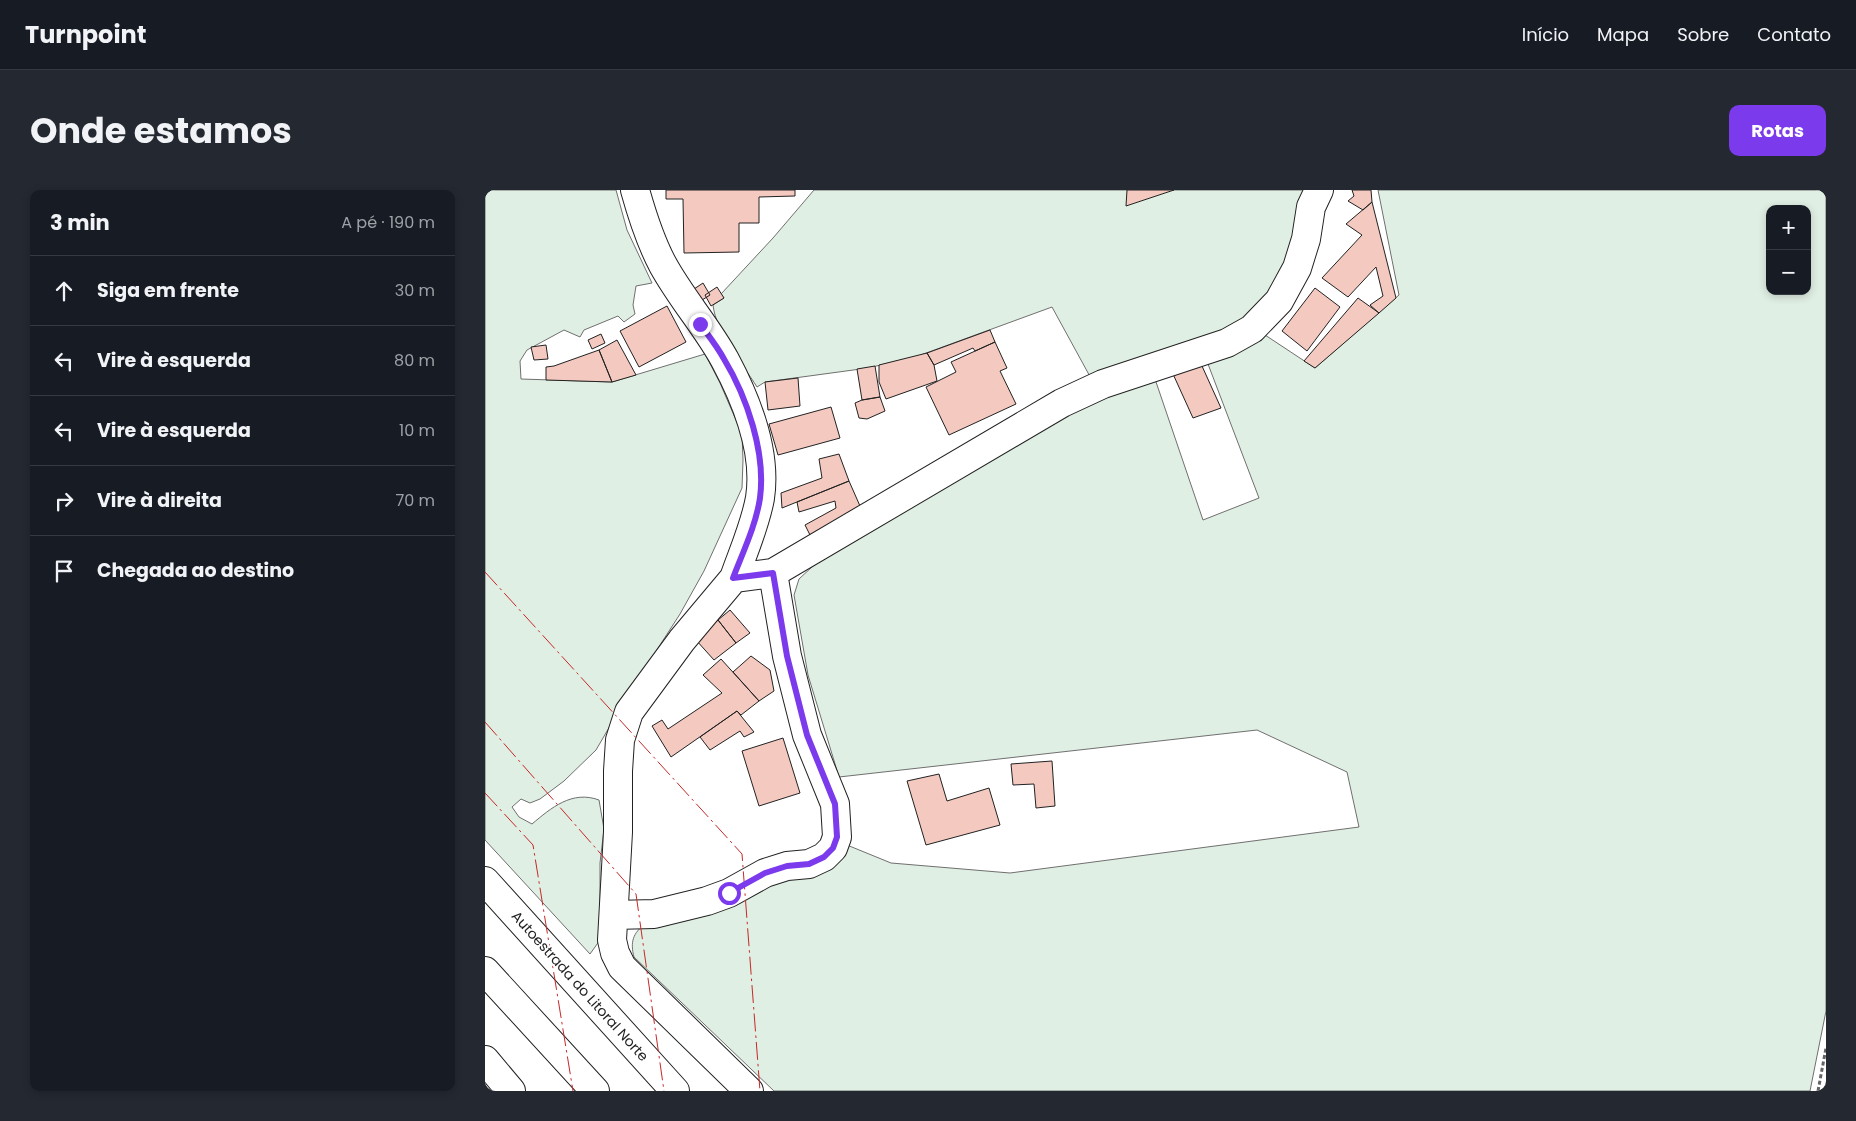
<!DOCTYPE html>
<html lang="pt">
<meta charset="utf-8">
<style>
:root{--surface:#171b24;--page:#242831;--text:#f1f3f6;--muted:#9ea1a6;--line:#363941;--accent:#7c3aed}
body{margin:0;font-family:Poppins,sans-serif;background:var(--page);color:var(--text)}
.controls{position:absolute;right:15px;top:15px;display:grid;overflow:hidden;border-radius:10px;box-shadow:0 2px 8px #0003}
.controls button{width:45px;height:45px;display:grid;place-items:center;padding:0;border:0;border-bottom:1px solid var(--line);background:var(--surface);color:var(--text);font:25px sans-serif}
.stop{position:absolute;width:15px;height:15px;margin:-11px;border:4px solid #7c3aed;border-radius:50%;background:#fff}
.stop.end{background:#7c3aed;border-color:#fff;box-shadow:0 1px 5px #0008}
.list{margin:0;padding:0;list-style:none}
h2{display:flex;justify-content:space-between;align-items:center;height:65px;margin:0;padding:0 20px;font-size:21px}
h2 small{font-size:16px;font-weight:400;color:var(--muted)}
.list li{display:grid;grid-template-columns:32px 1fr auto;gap:15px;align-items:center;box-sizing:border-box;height:70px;padding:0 20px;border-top:1px solid var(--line)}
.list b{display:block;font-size:19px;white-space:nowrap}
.list em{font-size:16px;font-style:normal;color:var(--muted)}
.icon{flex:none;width:28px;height:28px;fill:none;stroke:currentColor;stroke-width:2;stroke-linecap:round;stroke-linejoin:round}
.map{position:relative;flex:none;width:1341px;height:901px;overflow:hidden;border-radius:10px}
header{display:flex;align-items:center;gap:30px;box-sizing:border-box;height:70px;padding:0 25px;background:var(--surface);border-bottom:1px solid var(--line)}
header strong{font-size:24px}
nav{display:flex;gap:28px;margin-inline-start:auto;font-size:18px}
.intro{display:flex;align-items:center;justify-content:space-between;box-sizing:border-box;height:120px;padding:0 30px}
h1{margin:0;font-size:35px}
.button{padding:12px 22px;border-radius:10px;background:var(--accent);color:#fff;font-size:18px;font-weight:700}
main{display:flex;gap:30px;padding:0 30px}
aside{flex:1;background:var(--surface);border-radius:10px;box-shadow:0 2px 8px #0003}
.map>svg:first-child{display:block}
.green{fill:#e0efe3;stroke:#6f6f6f;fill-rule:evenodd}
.building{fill:#f3c9c0;stroke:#222}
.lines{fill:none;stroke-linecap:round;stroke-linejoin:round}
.minor-casing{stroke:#222;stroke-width:30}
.highway-casing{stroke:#222;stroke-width:30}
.path{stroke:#646464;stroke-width:3;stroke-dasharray:4 2.5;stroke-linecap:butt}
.minor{stroke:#fff;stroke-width:28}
.highway{stroke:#fff;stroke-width:28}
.power{stroke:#c62828;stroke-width:1;stroke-dasharray:18 4 2.5 4;stroke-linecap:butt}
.route{stroke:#7c3aed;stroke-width:6}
.labels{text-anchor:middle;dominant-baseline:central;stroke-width:4;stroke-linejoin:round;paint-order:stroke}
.street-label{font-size:14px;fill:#222;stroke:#fff}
</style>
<header>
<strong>Turnpoint</strong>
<nav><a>Início</a><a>Mapa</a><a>Sobre</a><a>Contato</a></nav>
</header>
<div class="intro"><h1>Onde estamos</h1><a class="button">Rotas</a></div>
<main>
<aside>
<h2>3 min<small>A pé · 190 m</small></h2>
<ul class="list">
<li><svg class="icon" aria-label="ahead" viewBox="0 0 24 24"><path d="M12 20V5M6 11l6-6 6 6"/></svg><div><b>Siga em frente</b></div><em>30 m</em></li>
<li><svg class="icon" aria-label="left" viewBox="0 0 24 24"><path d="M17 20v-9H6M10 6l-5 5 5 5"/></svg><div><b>Vire à esquerda</b></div><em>80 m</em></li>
<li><svg class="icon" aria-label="left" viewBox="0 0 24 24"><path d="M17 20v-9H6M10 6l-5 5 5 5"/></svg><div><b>Vire à esquerda</b></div><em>10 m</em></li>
<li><svg class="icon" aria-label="right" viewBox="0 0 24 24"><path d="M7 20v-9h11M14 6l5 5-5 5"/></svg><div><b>Vire à direita</b></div><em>70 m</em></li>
<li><svg class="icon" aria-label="arrive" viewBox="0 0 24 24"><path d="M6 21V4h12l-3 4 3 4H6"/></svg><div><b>Chegada ao destino</b></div></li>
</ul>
</aside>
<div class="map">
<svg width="1341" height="901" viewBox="0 0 1341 901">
<rect width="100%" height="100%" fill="#fff"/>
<path class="green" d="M0,0H131L142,40L167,93L151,96L148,115L150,124L139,132L133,126L99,140L95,147L79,140L42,160L35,171L36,189L127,192L220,164L235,193L257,244L258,270L257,298L219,381L195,424L146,500L111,560L79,591L55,609L45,613L36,609L27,617L34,627L47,634C66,618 87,600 114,610L119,639L115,673V750L105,764L0,650Z
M329,0H824L805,79L762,133L608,192L567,117L433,166L383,178L280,192L272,197C257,173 231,142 228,115L239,108L236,104L288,48Z
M893,0H1341V821L1325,901H289L149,767C145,752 148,743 160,734L362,655L406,673L525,683L874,637L862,582L772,540L354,587L323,485L309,405L314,389L328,376L420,310L619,205L670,189L718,330L774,308L723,174L746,165L777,143L830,178L914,105ZM1285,19H1322V101H1285Z"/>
<path class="building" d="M181,0H310V6L274,7V33H254V62L199,63L198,9H181Z
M642,0H689L641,16Z
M867,0H886L887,12L878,20L863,11L869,6Z
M887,12L911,108L894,123L885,115L898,106L891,77L863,107L837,88L877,45L861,34Z
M218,93L225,105L214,112L206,101Z
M232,97L239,108L226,116L220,105Z
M830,98L855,117L822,161L797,141Z
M873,108L894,123L830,178L819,171Z
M182,116L201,152L154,177L135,141Z
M505,140L510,152L490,161L488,158L449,175L442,163Z
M116,144L120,153L107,159L103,150Z
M132,150L151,185L127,192L114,160Z
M510,152L522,178L515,181L531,214L464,245L441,197L471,182L466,172Z
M61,155L63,169L49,170L46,157Z
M114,160L127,192L61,190V177L69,176Z
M442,163L449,175L452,191L401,209L394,192V175Z
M390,176L395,207L377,210L372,179Z
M717,176L736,218L708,228L688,184Z
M313,188L315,216L283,220L280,192Z
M395,207L400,221L382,229L374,228L370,213L377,210Z
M346,217L355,248L293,265L284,234Z
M354,264L364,291L297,318L296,303L337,288L334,269Z
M364,291L375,316L326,347L320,335L351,318L350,311L314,322L312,312Z
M245,420L265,443L251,453L233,430Z
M233,430L251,453L229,470L211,450Z
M266,466L285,480L289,501L274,511L248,482Z
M236,469L274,511L256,525L252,521L186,567L167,536L177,530L183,539L237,503L218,485Z
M252,521L269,542L259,547L255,541L225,560L215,547Z
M298,548L315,603L274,616L257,561Z
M567,571L570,616L551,618L549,594L528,595L526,574Z
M454,584L462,611L504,598L515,635L441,655L422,591Z"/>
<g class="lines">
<g class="minor-casing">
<path id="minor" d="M150,0C157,25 165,51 178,75C196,108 222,137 240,170C262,211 282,262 275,308C270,336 258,362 249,388L288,383L577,213L618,194L742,153L767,139L794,111L812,78L821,49L826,17L834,0
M249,388L197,450L144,522L135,550L133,581V642L127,750L130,763L137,777L264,901
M129,725L169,724L222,711L244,703L280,683L302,676L324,674L339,667L348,658L352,647L350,614L322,545L302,466L288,383
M0,870L26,901"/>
</g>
<g class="highway-casing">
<path id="highway" d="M0,691L190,901
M0,781L110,901"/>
</g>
<path class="path" d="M1333,901L1341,858"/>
<use href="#minor" class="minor"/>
<use href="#highway" class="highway"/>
<path class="power" d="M0,382L257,664L275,901
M0,532L151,704L179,901
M0,603L48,655L88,901"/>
</g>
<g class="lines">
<path class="route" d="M215,134C223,145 232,156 239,169C262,207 281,263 275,308C271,335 258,362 248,388L288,383L302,466L322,545L350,614L352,647L348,658L339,667L324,674L302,676L280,683L244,703"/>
</g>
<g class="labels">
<g class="street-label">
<text transform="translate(95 796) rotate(48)">Autoestrada do Litoral Norte</text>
</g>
</g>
</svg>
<div class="controls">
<button>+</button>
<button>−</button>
</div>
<div class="stop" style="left:244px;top:703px"></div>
<div class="stop end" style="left:215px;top:134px"></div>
</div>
</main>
